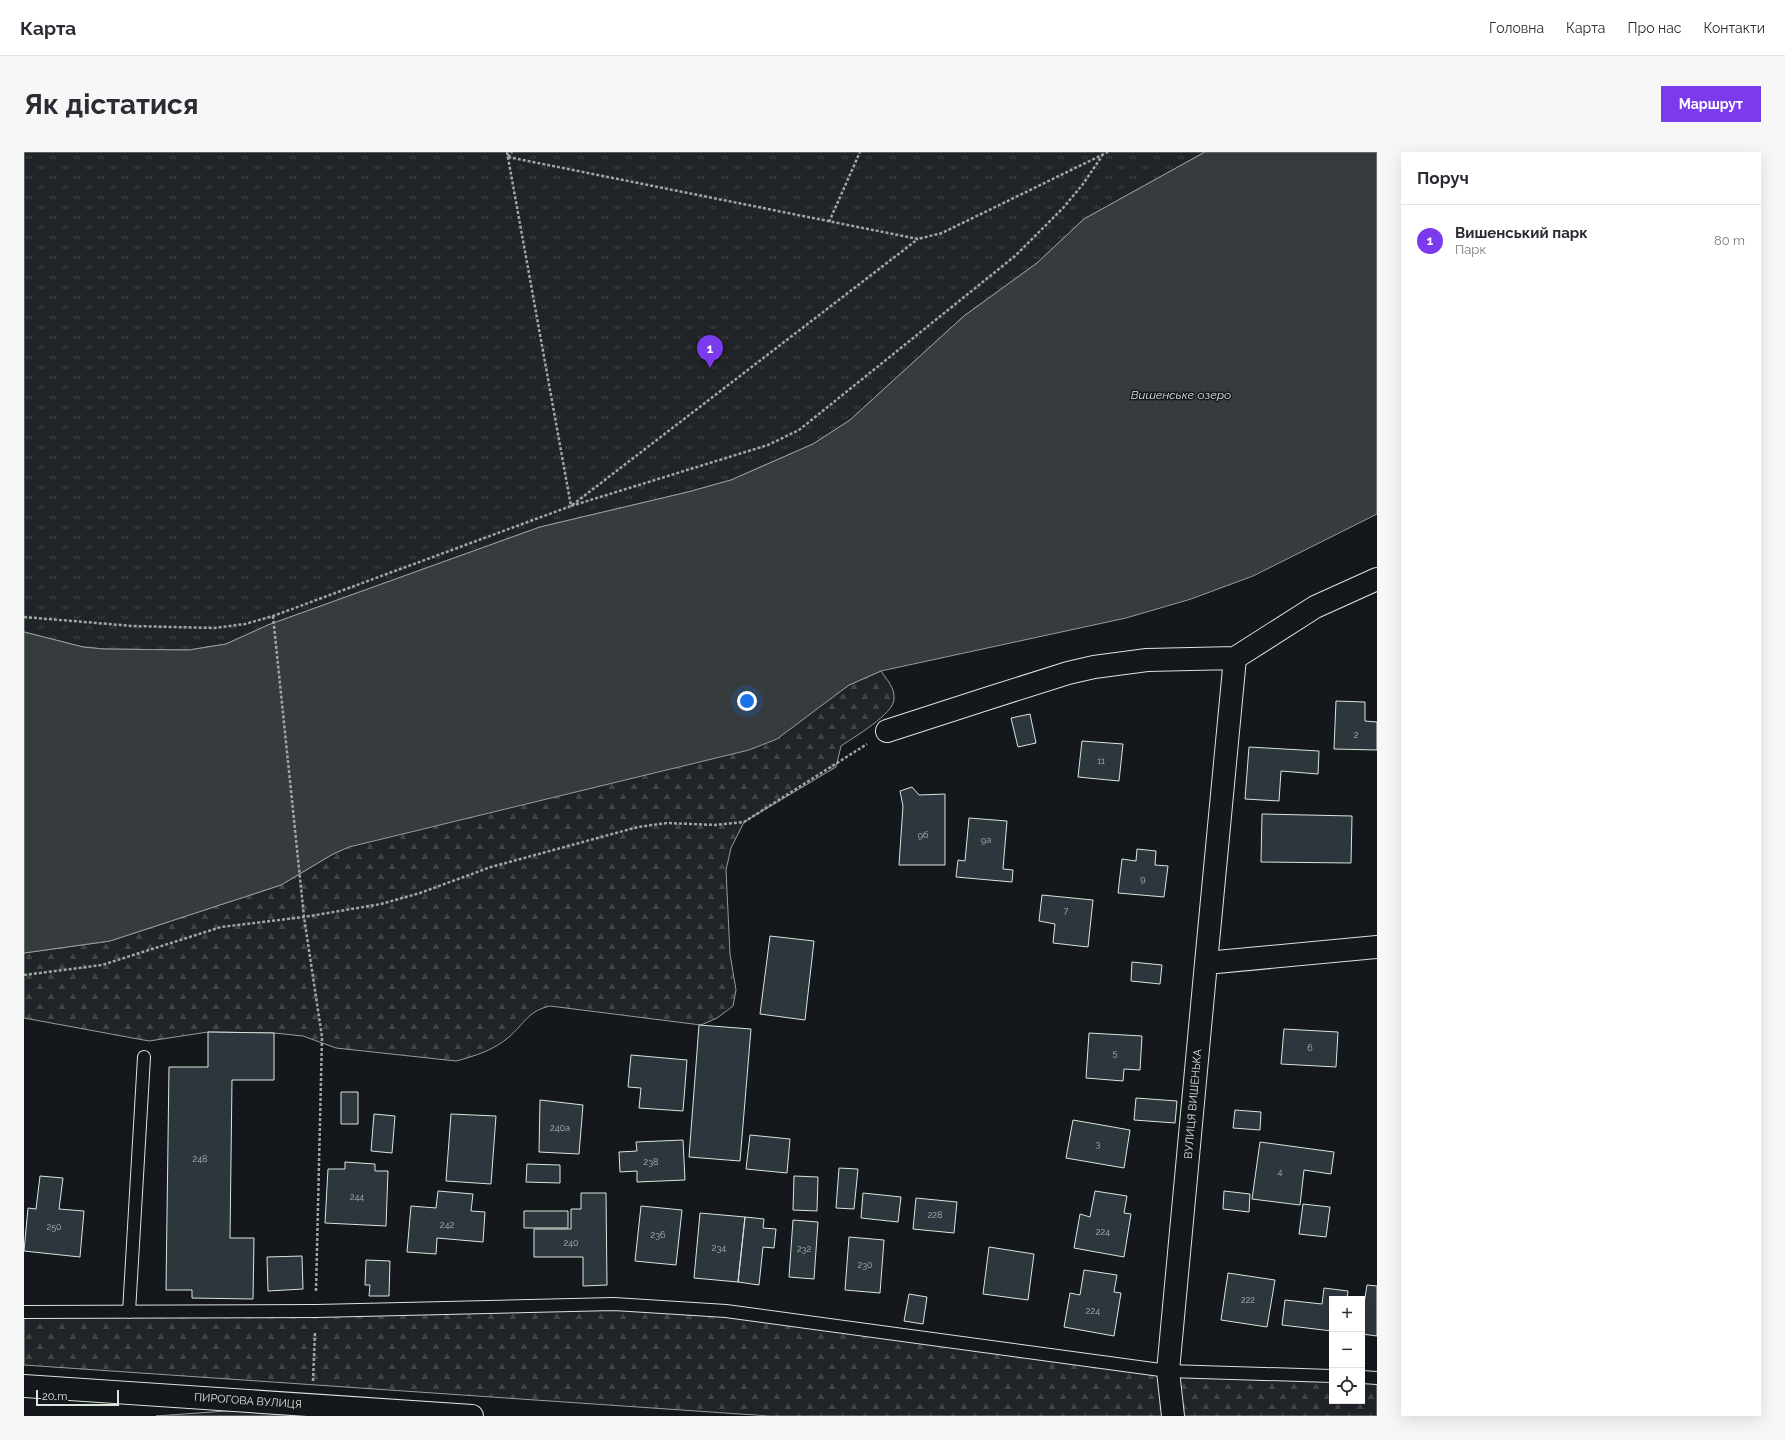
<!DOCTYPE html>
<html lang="uk">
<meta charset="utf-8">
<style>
:root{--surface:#fff;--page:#f7f7f7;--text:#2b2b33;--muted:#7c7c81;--line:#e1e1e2;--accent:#7c3aed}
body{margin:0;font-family:Raleway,sans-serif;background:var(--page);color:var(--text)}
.controls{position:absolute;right:12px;bottom:12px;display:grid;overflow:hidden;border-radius:0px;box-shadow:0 4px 16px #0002}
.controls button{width:36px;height:36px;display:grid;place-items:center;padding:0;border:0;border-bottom:1px solid var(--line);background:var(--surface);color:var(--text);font:20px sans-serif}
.scale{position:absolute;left:12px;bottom:10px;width:83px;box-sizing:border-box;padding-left:4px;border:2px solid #d8e6dc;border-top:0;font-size:11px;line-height:14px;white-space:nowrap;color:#d8e6dc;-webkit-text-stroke:3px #14181c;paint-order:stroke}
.you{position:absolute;left:723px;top:549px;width:14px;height:14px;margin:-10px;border:3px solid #fff;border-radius:50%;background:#1a73e8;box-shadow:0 0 0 6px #1a73e833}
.badge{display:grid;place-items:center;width:26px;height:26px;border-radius:50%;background:var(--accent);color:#fff;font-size:13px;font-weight:700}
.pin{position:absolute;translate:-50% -33px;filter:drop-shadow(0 1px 2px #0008)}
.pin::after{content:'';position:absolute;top:21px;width:14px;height:12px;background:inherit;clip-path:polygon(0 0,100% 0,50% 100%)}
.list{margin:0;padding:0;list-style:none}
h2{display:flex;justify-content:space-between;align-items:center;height:52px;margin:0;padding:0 16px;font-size:17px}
h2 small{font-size:13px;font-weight:400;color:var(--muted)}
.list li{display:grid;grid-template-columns:26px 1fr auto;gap:12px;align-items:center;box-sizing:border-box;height:72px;padding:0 16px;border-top:1px solid var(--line)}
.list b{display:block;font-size:15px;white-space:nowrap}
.list p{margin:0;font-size:13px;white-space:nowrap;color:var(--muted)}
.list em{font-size:13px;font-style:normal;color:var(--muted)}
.icon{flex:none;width:22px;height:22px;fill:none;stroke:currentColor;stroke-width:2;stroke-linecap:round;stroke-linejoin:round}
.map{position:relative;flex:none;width:1353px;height:1264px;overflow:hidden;border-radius:0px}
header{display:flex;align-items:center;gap:24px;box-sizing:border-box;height:56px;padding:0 20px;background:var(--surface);border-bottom:1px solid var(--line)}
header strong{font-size:19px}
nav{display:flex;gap:22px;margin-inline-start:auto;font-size:14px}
.intro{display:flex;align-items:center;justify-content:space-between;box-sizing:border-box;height:96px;padding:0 24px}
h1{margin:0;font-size:28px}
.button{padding:10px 18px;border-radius:0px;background:var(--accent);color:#fff;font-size:14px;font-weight:700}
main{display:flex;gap:24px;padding:0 24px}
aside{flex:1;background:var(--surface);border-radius:0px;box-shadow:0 4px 16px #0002}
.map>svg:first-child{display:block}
.forest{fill:url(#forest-firs);stroke:#939e99}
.park{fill:url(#park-tufts);stroke:#939e99}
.water{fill:#363b3e;stroke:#939e99}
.building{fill:#2c363c;stroke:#d8e6dc}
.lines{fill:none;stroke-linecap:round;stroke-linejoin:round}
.lane-casing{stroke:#d8e6dc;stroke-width:14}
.street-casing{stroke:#d8e6dc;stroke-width:24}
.secondary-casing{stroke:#d8e6dc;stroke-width:24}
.path{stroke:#9da8a2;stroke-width:2.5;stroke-dasharray:3 2;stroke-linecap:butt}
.lane{stroke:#14181c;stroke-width:12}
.street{stroke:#14181c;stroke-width:22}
.secondary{stroke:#14181c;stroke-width:22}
.labels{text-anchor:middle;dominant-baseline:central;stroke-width:3;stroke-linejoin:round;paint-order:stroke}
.number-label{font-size:9px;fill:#adbab4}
.street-label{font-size:11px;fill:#d8e6dc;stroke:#14181c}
.water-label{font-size:12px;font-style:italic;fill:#d8e6dc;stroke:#14181c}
</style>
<header>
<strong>Карта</strong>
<nav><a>Головна</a><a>Карта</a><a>Про нас</a><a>Контакти</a></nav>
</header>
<div class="intro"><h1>Як дістатися</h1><a class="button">Маршрут</a></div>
<main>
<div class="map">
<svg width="1353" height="1264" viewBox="0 0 1353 1264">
<defs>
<pattern id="forest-firs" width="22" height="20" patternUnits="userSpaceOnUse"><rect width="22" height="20" fill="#202428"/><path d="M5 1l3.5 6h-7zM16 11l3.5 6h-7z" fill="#404447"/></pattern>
<pattern id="park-tufts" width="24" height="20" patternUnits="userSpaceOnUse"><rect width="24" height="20" fill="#202428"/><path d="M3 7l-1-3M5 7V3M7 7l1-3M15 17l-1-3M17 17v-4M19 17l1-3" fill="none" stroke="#404447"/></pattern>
</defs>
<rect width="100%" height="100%" fill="#14181c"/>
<path class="forest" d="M857,519C863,528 871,536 870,547C870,562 830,585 817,594L812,615L720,670L707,696L702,718L706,802L712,838L709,854L693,866L677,873L526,854C504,859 501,871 485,885C470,898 451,904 432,909L312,896L279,884L250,881L184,880L125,889L0,866V801L86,789L257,733L309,702L324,695L799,552L825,533Z
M645,1155L1144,1219L1308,1224V1249H1338V1225L1353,1226V1264H745L0,1213V1160Z"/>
<path class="park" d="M0,0H1181L1060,67L1013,111L940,164L826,268L789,292L707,328L664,340L516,375L244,473L202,492L165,498L80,497L59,495L0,480Z
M286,1253L448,1264H132Z"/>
<path class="water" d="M1181,0H1353V362L1229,424L1167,447L1102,466L857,519L825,533L753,587L725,598L325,695L309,702L257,733L86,789L0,801V480L59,495L80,497L165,498L202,492L244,473L516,375L664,340L707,328L789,292L826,268L940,164L1013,111L1060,67Z"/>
<path class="building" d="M1312,549L1341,550V569L1353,570V598L1310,597Z
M1006,562L1012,591L994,595L987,566Z
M1058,589L1099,592L1095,629L1054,625Z
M1225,595L1295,599L1294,622L1257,619L1255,649L1221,647Z
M888,635L895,643L921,642V713H875L879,654L876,639Z
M1238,662L1328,664L1327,711L1237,710Z
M945,666L983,669L979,717L989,718L988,730L932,725L934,708L941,709Z
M1113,697L1132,699L1131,713L1144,714L1140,745L1094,741L1098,707L1112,709Z
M1018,743L1069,748L1064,795L1029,791L1031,772L1015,769Z
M746,784L790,789L781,868L736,862Z
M1108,810L1138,813L1136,832L1107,829Z
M675,873L727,877L716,1009L665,1005Z
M1260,877L1314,880L1312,915L1257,912Z
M184,880L250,881V928H208L206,1086H230L229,1147L168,1146V1138H142L145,915H184Z
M1065,881L1118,884L1116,918L1100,917L1099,929L1062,926Z
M607,903L663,908L659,959L615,956L617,936L604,935Z
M317,940H334V972H317Z
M1112,946L1153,949L1151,971L1110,968Z
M516,948L559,953L555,1002L515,1000Z
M1211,958L1237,960L1236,978L1209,976Z
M350,962L371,964L368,1001L347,999Z
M427,962L472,964L467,1032L422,1029Z
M1049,968L1106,978L1100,1016L1042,1006Z
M726,983L766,987L763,1021L722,1017Z
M659,988L661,1028L613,1030V1019L596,1020L595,1000L613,999L612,990Z
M1236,990L1310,1000L1307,1022L1280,1018L1276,1053L1228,1047Z
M321,1010L351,1012V1019H364L362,1074L301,1071L304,1017H321Z
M503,1012L536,1013V1031L502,1030Z
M815,1016L834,1017L830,1057L812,1056Z
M16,1024L39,1026L35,1057L60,1059L56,1105L0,1099L4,1056L12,1057Z
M770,1024L794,1025L793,1059L769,1058Z
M414,1039L449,1042L447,1059L461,1060L459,1090L413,1086L412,1102L383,1100L387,1054L412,1056Z
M1071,1039L1103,1044L1100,1061L1107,1062L1100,1105L1050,1096L1056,1062L1066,1065Z
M1200,1039L1226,1042L1225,1060L1199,1057Z
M557,1041H582L583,1133L559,1134V1105H510V1077H547V1057H557Z
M839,1041L877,1045L874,1070L837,1066Z
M892,1046L933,1050L930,1081L889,1077Z
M1279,1052L1306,1055L1302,1085L1275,1082Z
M617,1054L658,1058L652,1113L611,1109Z
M500,1059H544V1076H500Z
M676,1061L721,1065L714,1130L670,1126Z
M721,1065L740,1067L739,1076L752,1077L750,1096L739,1095L735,1133L714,1130Z
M769,1068L794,1070L790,1127L765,1125Z
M825,1085L860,1088L856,1141L821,1138Z
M965,1095L1010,1102L1004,1148L959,1142Z
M278,1104L279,1137L244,1139L243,1105Z
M342,1108L366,1109L365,1144H345L346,1133H341Z
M1060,1118L1093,1123L1090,1140L1097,1141L1090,1184L1040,1175L1046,1141L1056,1143Z
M1204,1121L1251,1128L1243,1175L1197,1168Z
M1343,1133L1353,1134V1184L1338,1182V1164Z
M1300,1136L1324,1139L1323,1147H1308V1179L1258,1173L1261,1148L1298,1152Z
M885,1142L903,1145L899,1172L880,1169Z"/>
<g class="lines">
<g class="lane-casing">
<path id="lane" d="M0,1160L292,1159L590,1152L702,1159L1144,1219L1308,1224
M105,1160L120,905
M1338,1225L1353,1226"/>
</g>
<g class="street-casing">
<path id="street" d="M863,579L965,546L1044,521L1070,515L1123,508L1211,506
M1182,811L1211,506L1291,455L1353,427
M1149,1264L1144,1219L1182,811L1353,795"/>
</g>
<g class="secondary-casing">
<path id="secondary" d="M0,1234L448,1264"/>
</g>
<path class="path" d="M483,0L547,354L744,293L775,278L991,104L1039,56L1059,32L1078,4
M484,5L894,87L918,81L1084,0
M484,5L488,0
M805,70L836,0
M249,464L280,765L298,885L292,1139
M0,465L109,474L190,476L221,472L249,464L547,354L894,87
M0,823L78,813L197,775L280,765L357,752L396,741L467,715L614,675L643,671L691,673L720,670L843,592
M289,1229L291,1180"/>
<use href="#lane" class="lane"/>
<use href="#street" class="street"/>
<use href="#secondary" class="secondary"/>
</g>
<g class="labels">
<g class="number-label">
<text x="1332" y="583">2</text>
<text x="1077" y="609">11</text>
<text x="899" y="683">9б</text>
<text x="962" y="688">9а</text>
<text x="1119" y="727">9</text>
<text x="1042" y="759">7</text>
<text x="1286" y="896">6</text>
<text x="1091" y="901">5</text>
<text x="536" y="976">240а</text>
<text x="1074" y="992">3</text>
<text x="176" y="1007">248</text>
<text x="627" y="1010">238</text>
<text x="1256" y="1020">4</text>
<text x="333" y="1045">244</text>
<text x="911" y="1063">228</text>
<text x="423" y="1073">242</text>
<text x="30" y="1075">250</text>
<text x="1079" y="1080">224</text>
<text x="634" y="1083">236</text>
<text x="547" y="1091">240</text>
<text x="695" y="1096">234</text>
<text x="780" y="1097">232</text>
<text x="841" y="1113">230</text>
<text x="1224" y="1148">222</text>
<text x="1069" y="1159">224</text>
</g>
<g class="street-label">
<text transform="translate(1169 952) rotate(-85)">ВУЛИЦЯ ВИШЕНЬКА</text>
<text transform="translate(224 1249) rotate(4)">ПИРОГОВА ВУЛИЦЯ</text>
</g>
<g class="water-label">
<text x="1157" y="243">Вишенське озеро</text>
</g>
</g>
</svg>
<div class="controls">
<button>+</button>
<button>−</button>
<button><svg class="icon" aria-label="locate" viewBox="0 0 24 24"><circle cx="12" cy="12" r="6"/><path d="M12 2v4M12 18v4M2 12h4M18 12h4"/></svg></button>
</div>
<div class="scale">20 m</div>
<div class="you"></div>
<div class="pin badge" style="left:686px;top:216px">1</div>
</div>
<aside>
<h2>Поруч<small></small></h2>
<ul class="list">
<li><span class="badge">1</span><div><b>Вишенський парк</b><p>Парк</p></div><em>80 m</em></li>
</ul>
</aside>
</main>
